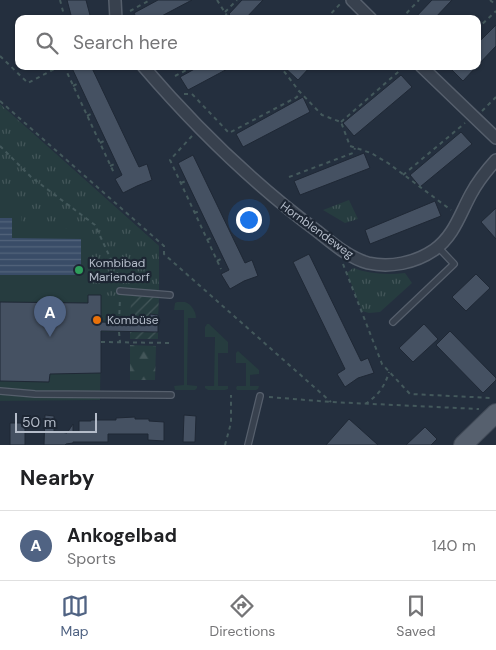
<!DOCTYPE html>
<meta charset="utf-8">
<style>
:root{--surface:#fff;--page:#f6f6f6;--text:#202124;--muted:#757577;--line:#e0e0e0;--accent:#506383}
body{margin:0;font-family:"DM Sans",sans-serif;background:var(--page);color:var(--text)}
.scale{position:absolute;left:15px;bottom:12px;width:82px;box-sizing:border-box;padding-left:5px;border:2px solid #b4bcc9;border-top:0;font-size:14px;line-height:18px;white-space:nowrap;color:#b4bcc9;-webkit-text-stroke:4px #1d2633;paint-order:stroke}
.you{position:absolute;left:248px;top:219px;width:18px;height:18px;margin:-12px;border:4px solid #fff;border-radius:50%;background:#1a73e8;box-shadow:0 0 0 8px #1a73e833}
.badge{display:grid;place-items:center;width:32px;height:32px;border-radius:50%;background:var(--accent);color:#fff;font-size:16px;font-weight:700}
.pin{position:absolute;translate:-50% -41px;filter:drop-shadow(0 1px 2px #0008)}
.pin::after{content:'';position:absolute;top:26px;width:18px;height:15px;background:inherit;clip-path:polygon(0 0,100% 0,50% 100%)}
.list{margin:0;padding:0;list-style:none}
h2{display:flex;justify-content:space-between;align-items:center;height:65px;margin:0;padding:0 20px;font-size:21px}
h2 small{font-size:16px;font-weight:400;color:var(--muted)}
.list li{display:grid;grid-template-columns:32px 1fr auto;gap:15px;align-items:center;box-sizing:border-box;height:70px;padding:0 20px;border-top:1px solid var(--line)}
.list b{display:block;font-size:19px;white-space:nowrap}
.list p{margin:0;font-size:16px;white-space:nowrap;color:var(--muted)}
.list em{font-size:16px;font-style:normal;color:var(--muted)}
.icon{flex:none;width:28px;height:28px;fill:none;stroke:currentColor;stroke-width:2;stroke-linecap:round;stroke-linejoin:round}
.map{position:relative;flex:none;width:496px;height:445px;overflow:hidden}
.search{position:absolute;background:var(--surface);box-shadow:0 1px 4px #0004;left:15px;right:15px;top:15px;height:55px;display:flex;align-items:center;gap:12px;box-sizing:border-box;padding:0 18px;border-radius:10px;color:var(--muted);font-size:19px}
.sheet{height:135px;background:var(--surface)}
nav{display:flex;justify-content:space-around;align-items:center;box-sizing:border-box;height:70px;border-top:1px solid var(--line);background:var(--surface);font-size:14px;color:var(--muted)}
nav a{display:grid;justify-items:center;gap:2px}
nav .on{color:var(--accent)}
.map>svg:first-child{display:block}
.grass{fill:#263c3f}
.forest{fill:url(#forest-firs)}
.park{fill:url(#park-tufts)}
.garden{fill:url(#garden-furrows)}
.water{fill:url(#water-rules)}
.building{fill:#455162;stroke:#1f2835}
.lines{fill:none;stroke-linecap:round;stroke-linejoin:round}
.lane-casing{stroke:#565f6c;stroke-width:8}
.street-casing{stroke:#565f6c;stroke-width:14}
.primary-casing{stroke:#414a57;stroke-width:20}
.path{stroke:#44595c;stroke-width:2;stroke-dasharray:4 4;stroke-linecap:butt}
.lane{stroke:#38414e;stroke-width:5.5}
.street{stroke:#38414e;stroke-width:11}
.primary{stroke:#56606e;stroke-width:18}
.leisure-dot{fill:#2e9e5b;stroke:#1d2633;stroke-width:2}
.food-dot{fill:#e8710a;stroke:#1d2633;stroke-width:2}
.labels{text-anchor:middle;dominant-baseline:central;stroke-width:4.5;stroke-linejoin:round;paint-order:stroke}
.street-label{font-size:12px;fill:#b4bcc9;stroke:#1d2633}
.poi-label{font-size:12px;fill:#b4bcc9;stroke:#1d2633;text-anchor:start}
</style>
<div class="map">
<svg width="496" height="445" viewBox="0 0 496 445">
<defs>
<pattern id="forest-firs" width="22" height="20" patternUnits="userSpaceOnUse" patternTransform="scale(1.25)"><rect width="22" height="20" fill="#263c3f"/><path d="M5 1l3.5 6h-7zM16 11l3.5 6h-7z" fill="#435659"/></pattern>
<pattern id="park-tufts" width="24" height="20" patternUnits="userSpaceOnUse" patternTransform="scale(1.25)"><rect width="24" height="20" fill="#263c3f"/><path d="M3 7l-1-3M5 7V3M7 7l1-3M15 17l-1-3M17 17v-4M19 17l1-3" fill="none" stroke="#435659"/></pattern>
<pattern id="garden-furrows" width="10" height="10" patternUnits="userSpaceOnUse" patternTransform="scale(1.25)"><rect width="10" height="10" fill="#263c3f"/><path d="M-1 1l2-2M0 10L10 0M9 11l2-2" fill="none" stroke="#435659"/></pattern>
<pattern id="water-rules" width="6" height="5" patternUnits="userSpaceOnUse" patternTransform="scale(1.25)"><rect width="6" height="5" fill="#394c67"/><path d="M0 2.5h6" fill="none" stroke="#53647b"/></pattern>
</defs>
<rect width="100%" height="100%" fill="#242f3e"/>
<path class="grass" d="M0,104L159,246L158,339H130V332H101L100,400L0,401Z
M177,302C178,302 184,302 185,302C191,304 196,311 196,318H188L187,385L197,386V388L195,390H175L174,386L184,385V310H174L175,303Z
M207,324H209L228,342V353H218V386H228V389L225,390H208L205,388V386H214L215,337H205V327Z
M238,351L259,370V374L250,375V386H259L258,389L256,390H237L236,388L237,386H246V363H236V353Z"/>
<path class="forest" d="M130,345L156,346L155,380H130Z"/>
<path class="park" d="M0,104L159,246V297L88,295L91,229L22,227L21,201H0Z
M349,200L358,219L345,223L323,210Z
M353,268C370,274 386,275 405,273L412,283L380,312L369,313L362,311L347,273Z"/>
<path class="garden" d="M131,296L159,297L158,315L150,314V318H138V331L158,332V339H130Z"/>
<path class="water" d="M0,218H12V238L81,239V275H0Z"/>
<path class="building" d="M67,0H86L91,19H72Z
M158,0H192L156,19H137L134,13Z
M242,0H263L245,19H234L229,14Z
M432,0H452L434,19H414Z
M496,25V46L477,66V44Z
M71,66H91L139,167L147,164L152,180L137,186L123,193L115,179L122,175Z
M200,66H233L188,90L180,77Z
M283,66H311L298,80Z
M448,66H477L463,81Z
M401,75L412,87L354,136L343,123Z
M303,97L310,112L243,147L236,134Z
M461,132L472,144L420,187L410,175Z
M364,153L370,168L300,195L294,181Z
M193,155L245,263L252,260L258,276L244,281L230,289L221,274L229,270L178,163Z
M435,201L441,216L370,244L365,230Z
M496,208V239L481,222Z
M309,254L361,361L368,358L374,373L358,378L345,387L337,374L345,369L293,262Z
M476,274L490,288L466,311L452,297Z
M88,295H101V322L138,323V318H150V314L158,315V332L101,331V373L50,374L49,382L0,381V302L88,303Z
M424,324L438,339L413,362L399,348Z
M450,331L496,378V380L483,393L436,345Z
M45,415L54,416V431L67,433L73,424V432H79V421H91V420H116V418L135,417V419H149V421L164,422V441L148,440V434H108V442H73V443L66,444L65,445H44Z
M184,415L196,416L195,442H183Z
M349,419L378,445H326Z
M10,423H25V445H10Z
M425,427L437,439L431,445H406Z"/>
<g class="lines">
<g class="lane-casing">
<path id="lane" d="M120,291L170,295
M393,322L454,264L438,247
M0,391L35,394L171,395
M248,445L260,396"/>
</g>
<g class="street-casing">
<path id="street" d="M115,0L116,19
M352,0L371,19
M143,66C197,129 251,182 317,231C332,243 349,258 368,263C390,268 415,263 434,250C454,236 460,214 471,194C478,181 486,171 496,160
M421,66L496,138"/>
</g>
<g class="primary-casing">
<path id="primary" d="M463,445L496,413"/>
</g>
<path class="path" d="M60,0L65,19
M217,0L229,19
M490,0L496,5
M130,11L150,0
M225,12L237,0
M65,18L72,17
M326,19L342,2
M401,19L419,0
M477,29L496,11
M0,56L28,83L60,66
M64,66L114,173
M278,66L283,70L299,91L322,115L341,122L350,146L371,153L388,163L451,210
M175,76L194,66
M73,86L79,83
M184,94H192L229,133L297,97L299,91
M0,101L164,246V254L331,402
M482,111L496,97
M87,116L93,113
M341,122L405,66
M192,136L170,160L221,269
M100,143L106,140
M0,146L31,177L95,225L120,279V283
M110,166L117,163
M403,175L465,123
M289,177L353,153L355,148
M181,183L186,181
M194,213L200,211
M207,240L213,237
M217,261L223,258
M343,264L382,364L410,394L492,398
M119,322L120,298
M119,332L120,342
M101,342L171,343
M269,397L331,402L479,409
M365,404C378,396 385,386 389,372
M225,445L231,423V395"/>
<use href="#lane" class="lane"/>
<use href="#street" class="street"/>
<use href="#primary" class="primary"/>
</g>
<circle class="leisure-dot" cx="79" cy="270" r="5"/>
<circle class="food-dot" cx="97" cy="320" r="5"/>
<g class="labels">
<g class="street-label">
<text transform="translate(317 230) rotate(36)">Hornblendeweg</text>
</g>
<g class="poi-label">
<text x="89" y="263">Kombibad<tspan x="89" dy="14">Mariendorf</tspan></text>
<text x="107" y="320">Kombüse</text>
</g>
</g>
</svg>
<div class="scale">50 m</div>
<div class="you"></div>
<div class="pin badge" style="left:50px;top:337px">A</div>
<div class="search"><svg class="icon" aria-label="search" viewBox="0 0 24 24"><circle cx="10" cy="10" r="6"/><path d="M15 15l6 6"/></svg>Search here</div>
</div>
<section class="sheet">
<h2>Nearby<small></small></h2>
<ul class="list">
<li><span class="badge">A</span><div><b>Ankogelbad</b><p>Sports</p></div><em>140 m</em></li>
</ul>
</section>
<nav>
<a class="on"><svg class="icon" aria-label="map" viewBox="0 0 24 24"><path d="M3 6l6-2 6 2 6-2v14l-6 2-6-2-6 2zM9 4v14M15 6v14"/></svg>Map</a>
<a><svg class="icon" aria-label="directions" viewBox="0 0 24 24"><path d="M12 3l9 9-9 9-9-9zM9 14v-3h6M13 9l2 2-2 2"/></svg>Directions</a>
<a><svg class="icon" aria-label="saved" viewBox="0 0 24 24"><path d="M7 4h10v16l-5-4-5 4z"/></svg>Saved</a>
</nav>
